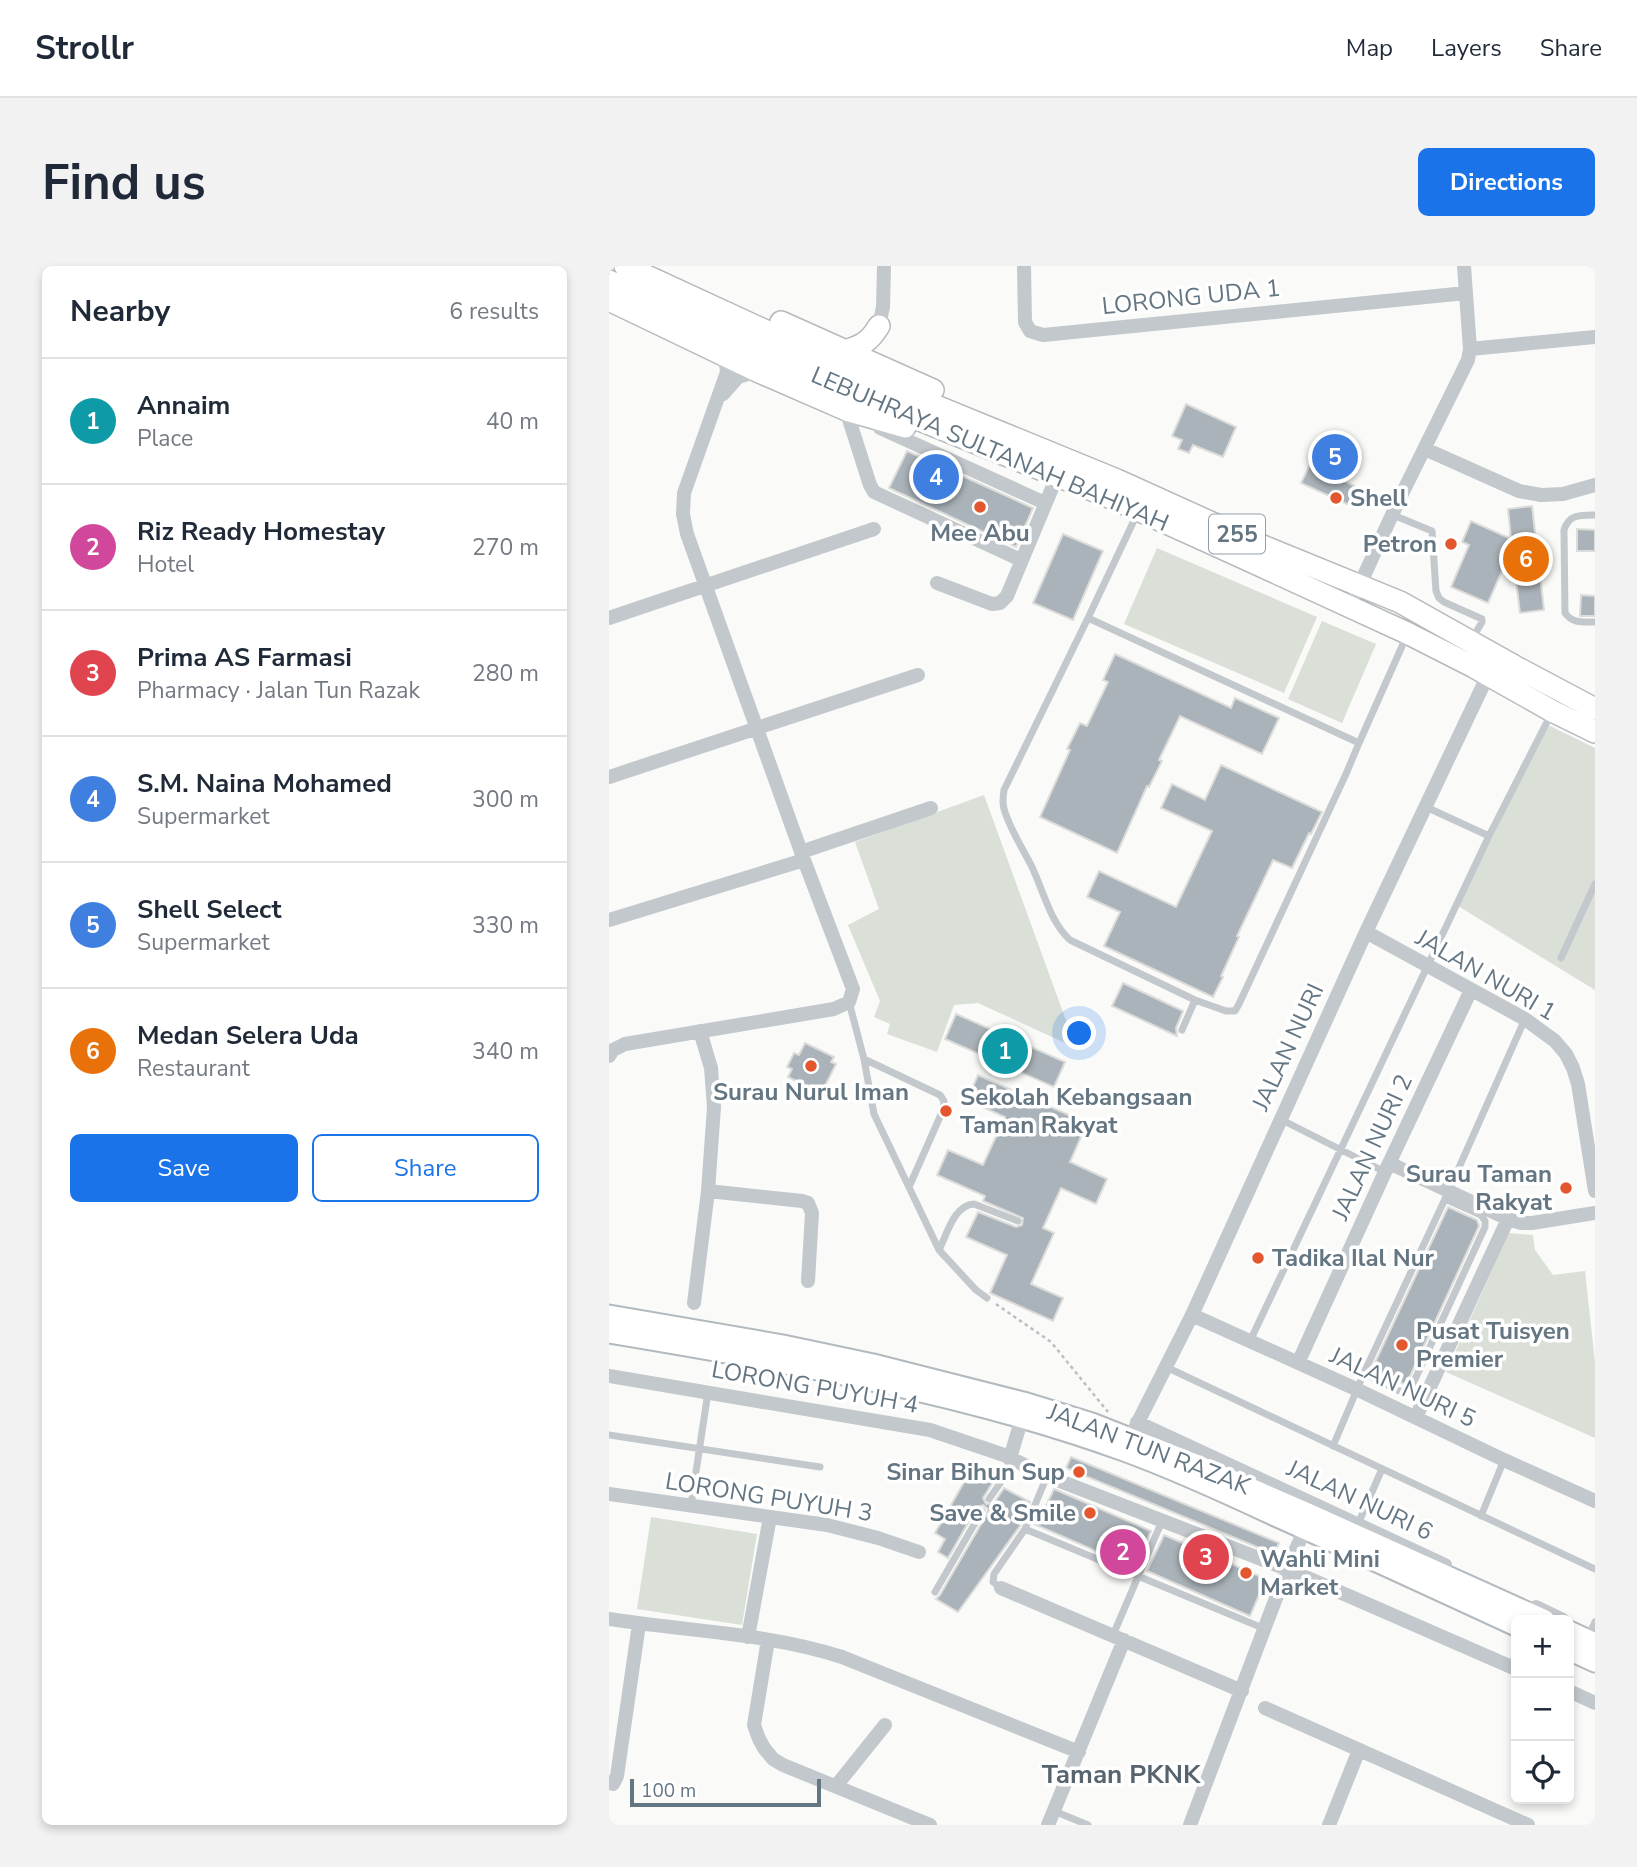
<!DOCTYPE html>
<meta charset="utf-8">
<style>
:root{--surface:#fff;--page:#f2f2f3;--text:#1f2937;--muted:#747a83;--line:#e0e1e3;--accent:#1a73e8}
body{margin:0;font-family:"Nunito Sans",sans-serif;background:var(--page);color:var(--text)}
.controls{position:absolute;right:21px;bottom:21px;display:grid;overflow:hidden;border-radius:10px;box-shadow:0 4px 10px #0003}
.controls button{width:63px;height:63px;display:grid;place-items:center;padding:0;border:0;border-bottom:2px solid var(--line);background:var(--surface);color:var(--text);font:35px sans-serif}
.scale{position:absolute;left:21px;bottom:18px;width:191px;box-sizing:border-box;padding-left:7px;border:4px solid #657683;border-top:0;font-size:19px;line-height:24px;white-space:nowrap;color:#657683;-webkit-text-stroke:5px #fff;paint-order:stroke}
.you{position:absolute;left:471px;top:768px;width:24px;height:24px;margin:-18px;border:5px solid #fff;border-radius:50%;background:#1a73e8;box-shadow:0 0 0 10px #1a73e833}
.badge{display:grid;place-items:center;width:46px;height:46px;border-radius:50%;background:var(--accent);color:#fff;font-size:23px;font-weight:700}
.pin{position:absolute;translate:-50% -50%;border:4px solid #fff;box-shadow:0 2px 7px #0006}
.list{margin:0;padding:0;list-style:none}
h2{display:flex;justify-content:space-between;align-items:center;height:91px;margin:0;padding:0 28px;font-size:30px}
h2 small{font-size:23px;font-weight:400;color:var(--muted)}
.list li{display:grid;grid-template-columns:46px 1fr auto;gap:21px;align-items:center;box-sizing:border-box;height:126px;padding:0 28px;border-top:2px solid var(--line)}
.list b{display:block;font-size:26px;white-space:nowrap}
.list p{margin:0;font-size:23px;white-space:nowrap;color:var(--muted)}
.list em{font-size:23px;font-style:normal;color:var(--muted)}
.actions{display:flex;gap:14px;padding:21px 28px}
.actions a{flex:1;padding:16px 0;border:2px solid var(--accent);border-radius:10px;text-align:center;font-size:24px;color:var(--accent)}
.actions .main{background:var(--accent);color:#fff}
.icon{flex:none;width:38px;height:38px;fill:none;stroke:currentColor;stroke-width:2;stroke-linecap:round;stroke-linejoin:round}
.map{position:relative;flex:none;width:986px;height:1559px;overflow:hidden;border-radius:10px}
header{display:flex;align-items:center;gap:42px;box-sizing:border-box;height:98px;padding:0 35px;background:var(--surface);border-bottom:2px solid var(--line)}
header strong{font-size:33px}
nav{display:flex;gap:38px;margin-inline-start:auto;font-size:24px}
.intro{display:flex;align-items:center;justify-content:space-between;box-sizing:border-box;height:168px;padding:0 42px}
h1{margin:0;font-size:49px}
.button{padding:18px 32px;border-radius:10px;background:var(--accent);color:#fff;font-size:24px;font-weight:700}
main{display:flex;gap:42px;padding:0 42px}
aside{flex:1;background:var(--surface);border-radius:10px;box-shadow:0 4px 10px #0003}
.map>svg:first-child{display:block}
.green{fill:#dadfd7}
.building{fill:#aab3b9;stroke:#dcdcda;stroke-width:2}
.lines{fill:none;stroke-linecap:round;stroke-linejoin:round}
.secondary-casing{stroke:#b3babf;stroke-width:23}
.primary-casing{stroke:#b5babe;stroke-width:24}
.path{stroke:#bbbfc2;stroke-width:2.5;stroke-dasharray:3.5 3.5;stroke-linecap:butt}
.lane{stroke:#c3c8cc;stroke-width:7}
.street{stroke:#c3c8cc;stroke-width:14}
.secondary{stroke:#fff;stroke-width:19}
.primary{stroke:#fff;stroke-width:21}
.poi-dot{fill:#e4572e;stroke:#fff;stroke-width:2.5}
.labels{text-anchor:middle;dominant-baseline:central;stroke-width:7;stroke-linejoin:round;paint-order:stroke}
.shield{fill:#fff;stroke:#939fa8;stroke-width:2}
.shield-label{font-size:23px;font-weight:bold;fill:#657683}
.street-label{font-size:24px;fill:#657683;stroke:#fff}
.poi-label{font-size:24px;font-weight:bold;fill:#657683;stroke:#fff;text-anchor:start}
.neighbourhood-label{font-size:26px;font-weight:bold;fill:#57646e;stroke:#fff}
</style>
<header>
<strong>Strollr</strong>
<nav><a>Map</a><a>Layers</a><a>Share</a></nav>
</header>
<div class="intro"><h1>Find us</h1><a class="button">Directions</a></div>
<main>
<aside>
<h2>Nearby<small>6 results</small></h2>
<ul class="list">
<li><span class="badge" style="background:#0f9aa8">1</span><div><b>Annaim</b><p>Place</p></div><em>40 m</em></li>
<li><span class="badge" style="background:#d1479c">2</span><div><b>Riz Ready Homestay</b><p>Hotel</p></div><em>270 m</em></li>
<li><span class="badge" style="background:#e0444e">3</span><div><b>Prima AS Farmasi</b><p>Pharmacy · Jalan Tun Razak</p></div><em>280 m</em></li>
<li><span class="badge" style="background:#3f7fe0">4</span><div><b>S.M. Naina Mohamed</b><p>Supermarket</p></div><em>300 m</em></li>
<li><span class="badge" style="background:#3f7fe0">5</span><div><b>Shell Select</b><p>Supermarket</p></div><em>330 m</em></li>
<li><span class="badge" style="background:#e8710a">6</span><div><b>Medan Selera Uda</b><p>Restaurant</p></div><em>340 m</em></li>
</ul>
<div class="actions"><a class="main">Save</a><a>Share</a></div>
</aside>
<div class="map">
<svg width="986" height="1559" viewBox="0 0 986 1559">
<rect width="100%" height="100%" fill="#fafaf8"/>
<path class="green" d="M548,282L708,351L675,427L515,358Z
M713,355L767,378L733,457L679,433Z
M939,459L986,482V724L849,640Z
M375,529L467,782L369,737L345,739L328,786L278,768L281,758L265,751L271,735L239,659L270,643L246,576Z
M900,967L924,969L926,984L944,1009L976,1005L986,1096V1172L837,1106Z
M42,1251L148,1268L133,1359L28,1343Z"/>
<path class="building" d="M577,138L627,161L614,191L584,179L580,187L569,183L573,174L563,170Z
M719,176L742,187L734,206L738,208L735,215L748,221L740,239L692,217L704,192L710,195Z
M298,185L424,242L407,281L280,222Z
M923,240L935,344L911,347L903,282L879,337L842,321L860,279L853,276L862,255L902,273L899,243Z
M968,263L986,264V285H968Z
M454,268L494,285L464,354L424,337Z
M972,329L986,330V350H971Z
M506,388L622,442L626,432L670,452L653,488L571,450L550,494L553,495L540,521L538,520L508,587L431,551L461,484L458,483L471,457L478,460L499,416L494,414Z
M612,499L713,546L702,568L700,567L683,602L664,594L628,670L630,671L612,710L614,711L604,731L495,680L511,646L478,631L490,605L567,641L603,565L552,542L563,518L596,534Z
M514,717L574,745L567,762L568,770L503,740Z
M347,748L456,796L445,821L336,773Z
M196,777L225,791L222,796L227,798L214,824L202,819L201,822L179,811L183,803L178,801L185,787L190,789Z
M369,809L478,857L461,896L498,913L487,938L452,922L434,962L445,967L422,1018L454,1032L444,1055L381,1027L398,989L357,971L369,946L407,961L413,959L414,952L374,935L376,930L328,909L339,884L374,899L396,851L358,834Z
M839,941L868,954L870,960L797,1119L763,1103Z
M462,1191L670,1277L665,1288L457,1202Z
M362,1204L384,1216L374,1232L377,1238L385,1237L395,1222L421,1236L411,1260L349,1346L327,1333L331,1329L378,1248L379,1243L374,1239L368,1241L339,1292L329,1286L336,1273L326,1267Z
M445,1223L542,1265L526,1302L425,1258L431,1242L435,1244Z
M555,1269L657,1313L641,1350L538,1305Z"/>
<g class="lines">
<g class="secondary-casing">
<path id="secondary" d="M0,1049L174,1079L264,1098L418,1137L483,1157L584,1197L701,1248L936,1354
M0,1067C174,1096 349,1125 515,1185C567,1204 617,1227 666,1250C747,1286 827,1323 907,1360
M960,1365L986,1377
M960,1384L986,1396"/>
</g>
<g class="primary-casing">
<path id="primary" d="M16,0L261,113L508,214L656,281L791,336L907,401L986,443
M0,15L254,131L500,231L628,289L798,367L865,401L943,445L986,466
M0,34L148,105L240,145L296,161
M172,56L324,124
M236,85C254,79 260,76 270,60"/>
</g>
<path class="path" d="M387,1038L442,1076L499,1146"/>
<path class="lane" d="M528,248L479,352L750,477L798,369
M784,249L823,265L827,325L830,332L835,336L873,353V356L863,373
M986,249C972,249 960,248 955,264L956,347C964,358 974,356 986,356
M479,352L395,524C394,532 393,538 396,546C402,565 414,583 423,601C434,624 441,656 461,674L586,734L617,745H626L630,738L737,508L750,477
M817,541L880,570L942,448
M952,692L986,618
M240,736L255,793L265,848L330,984L367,1024L378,1032
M573,764L586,734
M255,793L331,829L335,835L334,844L300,921
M671,853L776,906
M330,984C338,968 345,939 365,938L409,955
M641,1075L880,570
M557,1101L986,1303
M755,1107L836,933L916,753
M0,1169L211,1201
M724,1180L755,1107L790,1125H799L802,1122L876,961V955L872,949L836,933
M380,1233L394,1213L401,1192
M82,1239L99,1126
M872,1250L895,1194
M749,1258L773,1203
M416,1263L656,1363
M392,1322L384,1316L385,1308L416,1263L438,1210
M326,1326L373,1245
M981,1367L986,1356
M504,1369L553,1255
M445,1545L479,1559"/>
<path class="street" d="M415,0L416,56L421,65L434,69L857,27
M270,60L274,41L275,0
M861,83L986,71
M114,128L129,111L148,105
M240,145L238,147L261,219L265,226L412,294
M271,162L436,237
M816,183L910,225L932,229L954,228L986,219
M328,317L383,338L391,337L398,330L446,215
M747,327L788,238L859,94L861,83L855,0
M0,352L265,263
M0,511L309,409
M192,586L322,542
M0,654L195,594
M757,666L916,753L946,775L957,788L964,802L969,818L986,925
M0,790L4,784L16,778L225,743L240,736L244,723L195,594L78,268L74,248L75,227L118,106L117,98L109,86
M780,897L899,953L912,957H923L986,947
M99,925L193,935L199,937L203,947L199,1015
M85,1037L99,925L105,841L102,802L91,765
M583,1049L747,1123L895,1194L986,1235
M689,1097L776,906L862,724
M0,1110L321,1164L395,1189L438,1210L678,1303L907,1403
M807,1151L899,953
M528,1156L836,1299
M521,1172L583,1049L757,666L879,409
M401,1192L413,1152
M0,1228L218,1259L269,1272L310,1286
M392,1322L633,1425
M927,1341L954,1354
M0,1353C77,1365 159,1367 233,1391L470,1486
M139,1371L161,1251
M159,1374L145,1459L150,1473L155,1482L164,1493L174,1499L321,1559
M960,1425L986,1437
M656,1442L919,1559
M4,1518L8,1510L30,1358
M227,1520L276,1459
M439,1559L515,1374
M581,1559L678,1303L696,1263
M720,1559L750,1484"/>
<use href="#secondary" class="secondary"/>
<use href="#primary" class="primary"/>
</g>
<g class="poi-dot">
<circle cx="727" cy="232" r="7"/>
<circle cx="371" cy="241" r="7"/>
<circle cx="842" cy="278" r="7"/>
<circle cx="202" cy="800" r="7"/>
<circle cx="337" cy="845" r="7"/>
<circle cx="957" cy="922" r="7"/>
<circle cx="649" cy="992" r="7"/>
<circle cx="793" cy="1079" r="7"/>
<circle cx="470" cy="1206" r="7"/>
<circle cx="481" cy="1247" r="7"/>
<circle cx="637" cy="1307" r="7"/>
</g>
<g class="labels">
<rect class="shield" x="600" y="248.5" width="56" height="39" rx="5"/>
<g class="shield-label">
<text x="628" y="268">255</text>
</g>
<g class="street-label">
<text transform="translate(582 31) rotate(-6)">LORONG UDA 1</text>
<text transform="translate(381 183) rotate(23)">LEBUHRAYA SULTANAH BAHIYAH</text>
<text transform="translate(877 709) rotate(30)">JALAN NURI 1</text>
<text transform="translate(679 781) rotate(-65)">JALAN NURI</text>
<text transform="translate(763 881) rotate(-65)">JALAN NURI 2</text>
<text transform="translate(206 1121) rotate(10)">LORONG PUYUH 4</text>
<text transform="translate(794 1121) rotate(25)">JALAN NURI 5</text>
<text transform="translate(540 1183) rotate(21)">JALAN TUN RAZAK</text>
<text transform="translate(160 1231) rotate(9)">LORONG PUYUH 3</text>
<text transform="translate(751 1234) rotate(25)">JALAN NURI 6</text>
</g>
<g class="poi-label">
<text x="741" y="232">Shell</text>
<text x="371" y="267" text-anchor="middle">Mee Abu</text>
<text x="828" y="278" text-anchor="end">Petron</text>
<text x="202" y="826" text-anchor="middle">Surau Nurul Iman</text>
<text x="351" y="831">Sekolah Kebangsaan<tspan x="351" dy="28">Taman Rakyat</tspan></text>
<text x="943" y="908" text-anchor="end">Surau Taman<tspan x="943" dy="28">Rakyat</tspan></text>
<text x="663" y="992">Tadika Ilal Nur</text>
<text x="807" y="1065">Pusat Tuisyen<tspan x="807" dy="28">Premier</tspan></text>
<text x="456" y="1206" text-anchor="end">Sinar Bihun Sup</text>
<text x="467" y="1247" text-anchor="end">Save &amp; Smile</text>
<text x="651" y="1293">Wahli Mini<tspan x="651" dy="28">Market</tspan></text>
</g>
<g class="neighbourhood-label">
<text x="512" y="1508">Taman PKNK</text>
</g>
</g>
</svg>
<div class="controls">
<button>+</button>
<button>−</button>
<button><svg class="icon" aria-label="locate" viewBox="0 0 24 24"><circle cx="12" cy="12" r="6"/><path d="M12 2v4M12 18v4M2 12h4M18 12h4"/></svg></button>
</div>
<div class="scale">100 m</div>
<div class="you"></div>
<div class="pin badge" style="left:396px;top:785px;background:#0f9aa8">1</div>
<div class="pin badge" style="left:514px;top:1286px;background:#d1479c">2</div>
<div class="pin badge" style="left:597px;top:1291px;background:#e0444e">3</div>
<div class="pin badge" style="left:327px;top:211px;background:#3f7fe0">4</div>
<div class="pin badge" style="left:726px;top:191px;background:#3f7fe0">5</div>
<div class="pin badge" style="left:917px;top:293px;background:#e8710a">6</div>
</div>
</main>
